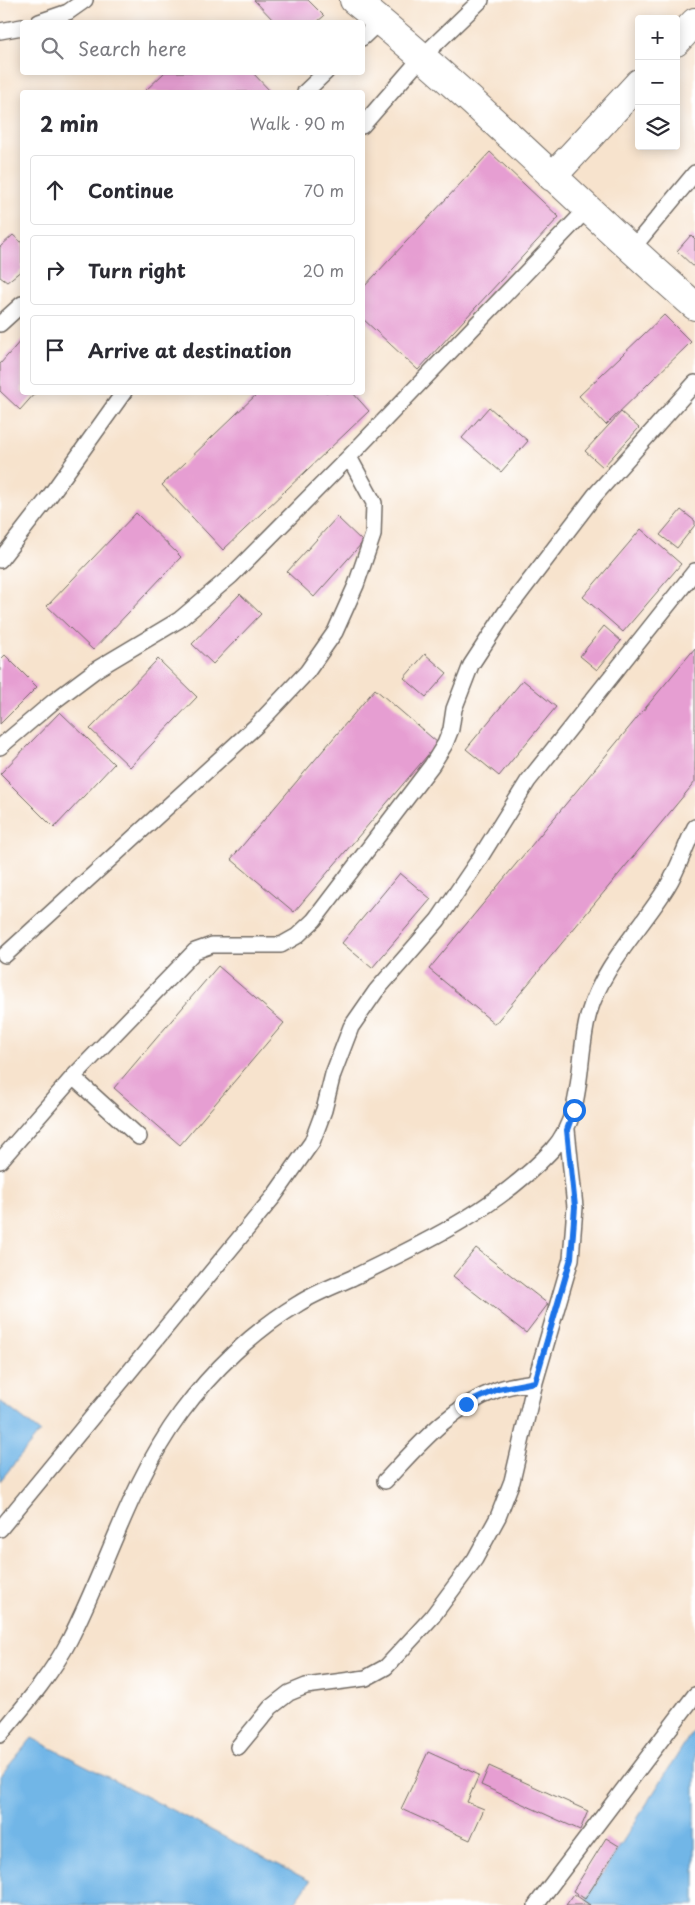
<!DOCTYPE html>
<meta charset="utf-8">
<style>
:root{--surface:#fff;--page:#f2f2f3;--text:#2b2b33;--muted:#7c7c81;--line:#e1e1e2}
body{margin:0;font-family:"Playpen Sans",sans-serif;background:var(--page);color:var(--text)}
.controls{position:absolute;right:15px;top:15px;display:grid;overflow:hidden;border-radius:5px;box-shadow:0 2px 12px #0003}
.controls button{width:45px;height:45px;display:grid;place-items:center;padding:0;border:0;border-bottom:1px solid var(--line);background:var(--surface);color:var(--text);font:25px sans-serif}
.stop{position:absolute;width:15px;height:15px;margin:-11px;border:4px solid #1a73e8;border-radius:50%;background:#fff}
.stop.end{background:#1a73e8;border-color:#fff;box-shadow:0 1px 5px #0008}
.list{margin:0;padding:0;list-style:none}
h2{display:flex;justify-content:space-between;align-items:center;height:65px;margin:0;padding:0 20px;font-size:21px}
h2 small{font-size:16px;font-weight:400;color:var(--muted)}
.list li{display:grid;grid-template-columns:32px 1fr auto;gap:15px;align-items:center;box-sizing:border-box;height:70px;margin:0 10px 10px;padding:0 10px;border:1px solid var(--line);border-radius:5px}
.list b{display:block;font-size:19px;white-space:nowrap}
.list em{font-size:16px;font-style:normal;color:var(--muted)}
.icon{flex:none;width:28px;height:28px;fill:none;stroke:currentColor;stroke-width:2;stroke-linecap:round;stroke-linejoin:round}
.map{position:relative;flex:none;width:695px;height:1905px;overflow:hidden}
.search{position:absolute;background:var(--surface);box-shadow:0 2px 12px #0003;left:20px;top:20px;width:345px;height:55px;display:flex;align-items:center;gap:12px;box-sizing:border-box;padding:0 18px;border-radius:5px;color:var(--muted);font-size:19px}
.panel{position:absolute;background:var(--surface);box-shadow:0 2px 12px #0003;left:20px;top:90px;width:345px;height:305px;border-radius:5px}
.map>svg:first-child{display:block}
.water{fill:#71b6e7;stroke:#4e7089}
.building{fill:#e69ed2}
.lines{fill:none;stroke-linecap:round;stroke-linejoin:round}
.lane-casing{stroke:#726b64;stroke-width:18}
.street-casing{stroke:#726b64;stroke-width:30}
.lane{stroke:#fff;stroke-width:15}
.street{stroke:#fff;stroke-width:28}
.route{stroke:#1a73e8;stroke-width:6}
</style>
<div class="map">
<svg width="695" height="1905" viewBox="0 0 695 1905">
<rect width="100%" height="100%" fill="#fff"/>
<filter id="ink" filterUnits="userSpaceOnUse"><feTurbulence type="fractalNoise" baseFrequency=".02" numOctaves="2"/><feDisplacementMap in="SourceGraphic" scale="10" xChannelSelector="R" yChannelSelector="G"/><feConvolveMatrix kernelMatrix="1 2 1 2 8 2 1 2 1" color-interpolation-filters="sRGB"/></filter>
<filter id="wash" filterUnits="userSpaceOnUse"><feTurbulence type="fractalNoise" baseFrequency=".0096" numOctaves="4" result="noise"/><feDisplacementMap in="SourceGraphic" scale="20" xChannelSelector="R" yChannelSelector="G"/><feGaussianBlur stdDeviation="1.12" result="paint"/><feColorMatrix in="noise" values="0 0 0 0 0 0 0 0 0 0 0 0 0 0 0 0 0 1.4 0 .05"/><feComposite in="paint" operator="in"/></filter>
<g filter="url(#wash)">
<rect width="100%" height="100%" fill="#f7e3cd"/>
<path class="water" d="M0,1401L40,1432L0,1481Z
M695,1727V1905H593L586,1900Z
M32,1738L310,1881L293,1905H0V1776Z"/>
<g id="blocks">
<path class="building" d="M254,0H308L324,16L317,22H275Z
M165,72H252L271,92H144Z
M490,152L559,217L418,370L362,318V289Z
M13,235L22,243V270L7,282L0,277V247Z
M691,235L695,239V268L677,251Z
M664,315L691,342L606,425L579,396Z
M22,339V392H36L20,410L0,391V364Z
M259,392H352L369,411L223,550L162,485Z
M489,407L528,441L501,472L462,438Z
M621,412L639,428L603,467L585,451Z
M681,510L695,521V525L677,548L660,535Z
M136,513L181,557L93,650L47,606Z
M337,517L363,542L314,597L287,572Z
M641,529L681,564L623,632L583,597Z
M240,594L261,614L213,664L192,644Z
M604,626L621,641L597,670L580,656Z
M695,648V782L495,1024L429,969Z
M425,654L447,673L426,697L404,678Z
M5,655L37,687L0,724V660Z
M158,659L197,697L130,767L90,729Z
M523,680L556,707L499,776L466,749Z
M375,689L438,743L294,912L231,859Z
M60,712L114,764L54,828L0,774Z
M400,873L431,899L372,968L342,943Z
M218,966L284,1023L180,1145L114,1088Z
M476,1248L548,1304L526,1333L453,1276Z
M428,1752L479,1775L467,1802L484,1809L470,1840L401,1809Z
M489,1766L588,1811L580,1830L481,1785Z
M606,1838L619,1846L585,1899L573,1891Z
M574,1894L590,1905H566Z"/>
</g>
</g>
<g filter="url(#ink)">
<use href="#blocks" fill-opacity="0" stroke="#726b64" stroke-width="1"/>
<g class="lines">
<g class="lane-casing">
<path id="lane" d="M39,22L68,12L85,0
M0,31L22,27
M362,38L380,21
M305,92L326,72
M362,126L422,57L481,0
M631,250L695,173
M0,324L22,304
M0,560L49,497L124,392
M0,747L53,702L97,669L179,620L231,576L349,457L587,209
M5,955L256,726L307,672L335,632L356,585L373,535L374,503L349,457
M73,1077L139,1137
M0,1161L73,1077L195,951L212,945H281L297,936L314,920L432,765L445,744L451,729L454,709L471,665L505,613L595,495L695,383
M385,1481C418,1446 450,1407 497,1390C509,1385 523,1384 535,1382
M0,1529L274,1196L312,1142L324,1110L333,1074L351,1027L376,991L438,920L478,861L528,781L695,571
M0,1735C25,1705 52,1674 70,1639C108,1564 131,1481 181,1413C212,1371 253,1331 298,1304C315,1293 334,1286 352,1278C424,1243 497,1209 552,1150C586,1113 576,1058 589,1013C603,965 641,929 667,887C679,868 685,846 695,827
M238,1747L271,1707L289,1693L306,1686L366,1678L386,1667L432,1617L475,1559L498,1517L512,1481L535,1382L571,1259L575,1207L567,1130
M536,1905L695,1695"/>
</g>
<g class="street-casing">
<path id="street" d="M354,0C473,95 580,206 695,306
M676,42L695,22
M552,177L639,83"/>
</g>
<use href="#lane" class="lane"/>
<use href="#street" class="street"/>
</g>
</g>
<g class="lines" filter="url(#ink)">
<path class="route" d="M466,1404L498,1389L535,1382L571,1258L575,1207L567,1130L574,1110"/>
</g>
</svg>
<div class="controls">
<button>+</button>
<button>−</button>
<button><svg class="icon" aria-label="layers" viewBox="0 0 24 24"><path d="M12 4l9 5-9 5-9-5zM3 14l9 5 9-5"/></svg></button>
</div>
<div class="stop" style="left:574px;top:1110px"></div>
<div class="stop end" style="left:466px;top:1404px"></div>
<div class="search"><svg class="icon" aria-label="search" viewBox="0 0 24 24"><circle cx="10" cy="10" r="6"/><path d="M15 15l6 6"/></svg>Search here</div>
<section class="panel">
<h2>2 min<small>Walk · 90 m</small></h2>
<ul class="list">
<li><svg class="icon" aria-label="ahead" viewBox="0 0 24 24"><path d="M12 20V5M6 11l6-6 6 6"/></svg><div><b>Continue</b></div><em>70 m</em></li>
<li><svg class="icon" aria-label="right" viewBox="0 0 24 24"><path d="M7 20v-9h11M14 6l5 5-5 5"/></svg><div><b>Turn right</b></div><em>20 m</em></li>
<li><svg class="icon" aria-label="arrive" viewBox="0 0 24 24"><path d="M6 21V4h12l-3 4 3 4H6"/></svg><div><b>Arrive at destination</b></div></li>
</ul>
</section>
</div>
